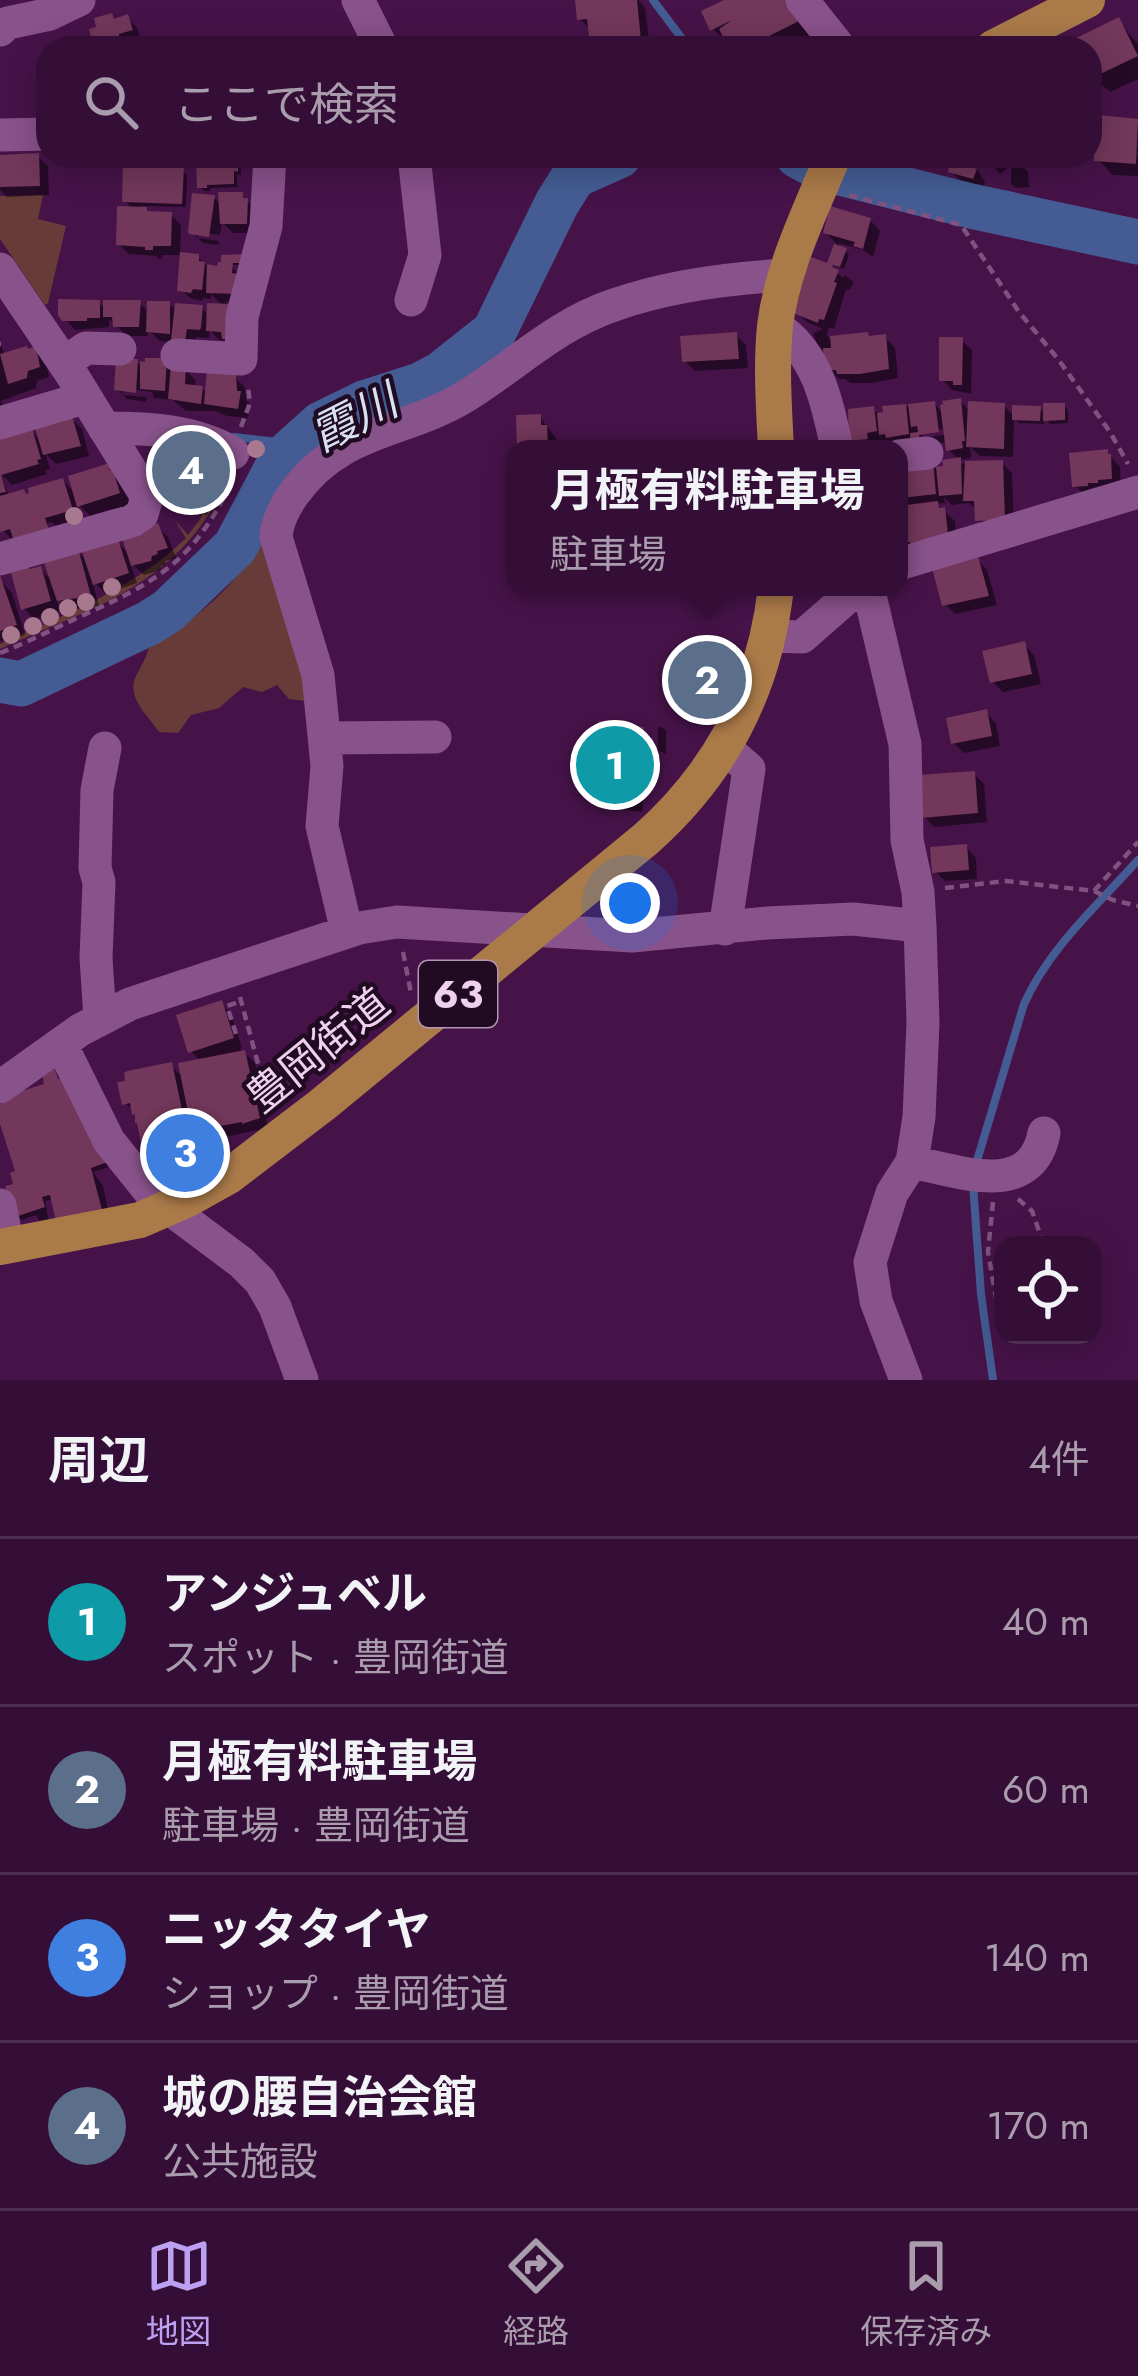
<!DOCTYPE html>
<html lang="ja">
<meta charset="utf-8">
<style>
:root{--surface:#340e37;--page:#3f1c42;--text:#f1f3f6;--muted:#a99cad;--line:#4e2e52;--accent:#bca0f2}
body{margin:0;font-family:Jost,"Noto Sans JP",sans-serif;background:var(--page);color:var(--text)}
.controls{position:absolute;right:36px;bottom:36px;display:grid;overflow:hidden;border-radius:24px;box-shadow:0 6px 30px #0003}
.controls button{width:108px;height:108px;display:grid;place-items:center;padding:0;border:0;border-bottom:3px solid var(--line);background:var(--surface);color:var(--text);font:60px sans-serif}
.you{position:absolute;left:630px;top:903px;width:42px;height:42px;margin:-30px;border:9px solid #fff;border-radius:50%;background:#1a73e8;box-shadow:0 0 0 18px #1a73e833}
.badge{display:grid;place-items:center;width:78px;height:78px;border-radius:50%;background:var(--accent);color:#fff;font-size:39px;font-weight:700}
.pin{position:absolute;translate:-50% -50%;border:6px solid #fff;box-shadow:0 3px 12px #0006}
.popup{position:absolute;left:506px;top:440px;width:402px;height:156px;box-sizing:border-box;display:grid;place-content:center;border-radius:24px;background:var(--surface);filter:drop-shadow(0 3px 9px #0005);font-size:39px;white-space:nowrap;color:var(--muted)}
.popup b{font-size:45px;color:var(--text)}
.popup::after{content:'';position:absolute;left:50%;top:100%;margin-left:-24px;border:24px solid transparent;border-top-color:var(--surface)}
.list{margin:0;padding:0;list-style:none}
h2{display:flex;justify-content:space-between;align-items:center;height:156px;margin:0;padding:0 48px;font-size:51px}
h2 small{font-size:39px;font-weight:400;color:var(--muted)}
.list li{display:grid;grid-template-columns:78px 1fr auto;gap:36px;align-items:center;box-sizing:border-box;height:168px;padding:0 48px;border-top:3px solid var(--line)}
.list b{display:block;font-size:45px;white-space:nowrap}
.list p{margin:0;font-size:39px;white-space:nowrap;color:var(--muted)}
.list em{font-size:39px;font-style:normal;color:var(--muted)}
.icon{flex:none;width:66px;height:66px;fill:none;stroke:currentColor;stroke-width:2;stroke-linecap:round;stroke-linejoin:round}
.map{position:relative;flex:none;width:1138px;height:1380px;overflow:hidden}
.search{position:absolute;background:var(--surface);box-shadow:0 6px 30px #0003;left:36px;right:36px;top:36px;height:132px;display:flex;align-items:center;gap:30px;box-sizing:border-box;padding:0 42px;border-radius:36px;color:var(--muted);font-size:45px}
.sheet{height:828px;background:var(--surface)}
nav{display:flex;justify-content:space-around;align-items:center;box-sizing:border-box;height:168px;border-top:3px solid var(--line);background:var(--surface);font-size:33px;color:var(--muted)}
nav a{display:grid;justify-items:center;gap:6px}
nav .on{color:var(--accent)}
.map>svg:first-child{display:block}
.green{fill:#673c38}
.shadow{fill:#0007}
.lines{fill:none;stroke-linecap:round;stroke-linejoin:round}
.stream{stroke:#445c93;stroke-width:8}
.river{stroke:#445c93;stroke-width:45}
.building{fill:#72375a}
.path{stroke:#7f5381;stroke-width:4.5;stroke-dasharray:9 6;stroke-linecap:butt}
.minor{stroke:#88528a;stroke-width:33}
.major{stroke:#ab7a49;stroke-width:36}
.tree{fill:#a7788e}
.labels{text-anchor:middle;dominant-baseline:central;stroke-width:9;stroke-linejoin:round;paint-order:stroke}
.shield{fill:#210b22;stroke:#b195b2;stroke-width:3}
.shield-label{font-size:39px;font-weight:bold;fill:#efd0ef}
.street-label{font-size:42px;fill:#efd0ef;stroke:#210b22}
.water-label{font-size:45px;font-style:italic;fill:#d8e1f2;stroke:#210b22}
</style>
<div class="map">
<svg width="1138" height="1380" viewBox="0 0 1138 1380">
<rect width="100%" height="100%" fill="#461349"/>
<path class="green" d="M43,195L38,219L66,226L48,303L45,305L0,239V196Z
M215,492L221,494C169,589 93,607 0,649V644C65,614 134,589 186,538L174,519L188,535L199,521Z
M269,529L315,702L289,699L277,685L262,692L243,687L219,708L191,715L178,733L159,732C148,715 126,698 136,676C141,666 146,659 149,647C200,618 241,581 269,529Z"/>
<path class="shadow" d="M578,0H638L645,7L650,48H598L593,43L591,30L580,19Z
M732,0L803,15L813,37L791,48H734L726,38L723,39L713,29Z
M127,17L137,28L141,40L128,43L129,48H103L94,39L116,21Z
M1118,20L1138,44V79L1110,92L1097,80L1090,83V48H1063Z
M1109,121L1138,122V176L1113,175L1097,159V133L1090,126Z
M37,156L48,166L49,195L7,197L0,190V158Z
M168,156L183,157L182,170L187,175L186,207L141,206L150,214L171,215L181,225L180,255L198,257L209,268L220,269L240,257L245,265H230L241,276L247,303L225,302L240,317L228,340H219L210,330L209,338L196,337L194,352L178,343L160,341L148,330V336H127L109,319V327L75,330L61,314L99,303L106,310L139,303L150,313L169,304L177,312L202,308L209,316L224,307L211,294V299L203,298L202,301L190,298L179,288L183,255H162V259H159L156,256L129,254L119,244L133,209L125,201L142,164L147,169L167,170Z
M953,156H969L985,182L983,187L962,182L951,171Z
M983,156H1013L1017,161L1000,174Z
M237,160L241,164V175L237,174V187L210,188V191H204L200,187Z
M1011,168H1024L1028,172L1029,187L1016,188L1011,184Z
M241,195L257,211L256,233H233L222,222L220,235L198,232V238L191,231L214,198L221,205Z
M870,220L880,231L873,257L861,249L837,243L849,255L844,269L835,266L831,262L837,244L826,233Z
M198,238L219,241V245L203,243Z
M837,273L843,278L844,275L854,282L850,290L846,289L834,329L829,327L827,334L829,339L867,335L870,339L885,337L895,348L898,378L871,383H850L846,379H839L828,369L826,348L822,350L818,346L813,333L823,329L807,322L797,312Z
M736,335L746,345L748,368L695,371L685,361Z
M961,340L972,350L971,394L952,390L942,379Z
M0,341L5,356L35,350L46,360L49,377L37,381L36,388L1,401L6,415L0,417Z
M148,361L185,369L195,380V388L202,389L208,394L234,377L245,387L246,400L250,404L248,418L227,416L215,411H186L173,400L154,398L152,392L123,388V395L147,397L146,402L127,399L117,389L118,362L148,365Z
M960,401L971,412L1004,406L1015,417L1040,409L1046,415L1064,406L1068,410V423L1050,424L1044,417V424L1019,423L1014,419L1013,457L980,456L970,447L971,458L959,460L949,450L948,442L934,444L927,437L954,434V428L919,432L922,435L923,451L892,444L889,440L876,442L877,448L861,449L852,439L873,409L880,416L886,415L885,409L934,404L944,413Z
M540,417L556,438L557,449H520Z
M72,419L82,429L89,456L56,464L45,453L50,469L45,471L47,474L12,485L0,473L9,496L35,503L63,481L77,495L112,474L123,484L131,502L113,515L111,509L90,516L76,502L81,520L57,527L51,522L13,541L0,527V499L4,498L0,494V441L31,431L43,443Z
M170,451L199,455L222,465L226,470L219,496L167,482L163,477Z
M1107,452L1120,467L1121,488L1085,496L1075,485Z
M1002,463L1012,473L1014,529L988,530L978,519V511L969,503L952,505L944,497L945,503L936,504L955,521L957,543L912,553L903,544H899V474L917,472L932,464L937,470L957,464Z
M187,497L206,499L210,503L207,515L199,513L195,509L196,505L191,504Z
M157,527L168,537L176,558L165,561L166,564L161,566L160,570L144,575L130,562L137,583L106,594L92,580L99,606L70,610L55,595L60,611L34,619L24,609L13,567H31L32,572L40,569L54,582L77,551L81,556L93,552L112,537L130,555Z
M977,559L987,570L997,605L955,614L945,604Z
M2,582L12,593L25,635L0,641Z
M1024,645L1034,655L1041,684L1003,692L993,682Z
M986,713L996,723L1000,746L964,753L954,743Z
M658,726L666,730V754L658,750Z
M642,730L652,740L642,812L601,806L591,796Z
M974,774L984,784L987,822L934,827L924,816Z
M966,847L976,858L977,879L945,881L935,871Z
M221,1004L231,1014L242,1048L240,1049L255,1063L268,1128L206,1141L192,1127L200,1167L159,1176L149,1165L137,1106L129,1107L125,1103L171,1066L185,1079L201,1062L191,1051Z
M54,1073L115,1165L93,1172L103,1186L110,1220L54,1199L45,1201L49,1223L42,1225L36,1215L22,1220L17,1216L19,1173L0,1115V1107L47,1086Z"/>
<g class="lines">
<path class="stream" d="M653,0L689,48
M234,437L278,442L295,448
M976,1164L1024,1004C1049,948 1097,906 1138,860
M973,1185L981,1294L993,1380"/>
<path class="river" d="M798,156L820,168L971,206L1138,242
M0,680L21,684L149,623L168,611L235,547L281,460L321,424L364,403L420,385L441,374L494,332L557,203L574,176L619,156"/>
</g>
<path class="building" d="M575,0H637L641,40L590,44L587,19L577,20Z
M724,0H789L799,21L745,48L738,38L726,43L719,29L732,20L710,31L701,11Z
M112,13L114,19L128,14L133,30L119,34L120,41L101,46L99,40L92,41L89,29L96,27L94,18Z
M1119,17L1138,56L1092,78L1090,48H1056Z
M1090,114L1138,119L1136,164L1094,161L1095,127H1090Z
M39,153L40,186L0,187V155Z
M165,156H179V167H184L182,204L122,202L123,160L143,161V166L164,167Z
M951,156H969L973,163L971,167L977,169L973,179L948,172Z
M238,157V172L234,171V184L207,185V188H197L196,158Z
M218,192H243V198H248L247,224H220Z
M192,193L215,195L209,237L189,234L188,232Z
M117,206L147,207V211L172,212L171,246H153V250H145V247L116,245Z
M830,206L871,218L863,249L853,246L855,242L823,233Z
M834,244L847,248L840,267L833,265L832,267L839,270L834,282L837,283L824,320L819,319L818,323L793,313L795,301L811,257L827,263Z
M180,252L199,254V261L205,262L202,290L193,289L191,293L177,291Z
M242,254V263H233L232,273L240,274L238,294L206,293L207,264L217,266L218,262H221V255Z
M58,299L100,300V318H87V321H62L58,315Z
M103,300H141L139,327H113L112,317H103Z
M147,301H170V334L146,332Z
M175,303L203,305L201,327L200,330L187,329L185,341L171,340Z
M207,303L231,304V339H222L221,332L206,331Z
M737,332L739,359L682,362L680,336Z
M868,332L869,336L886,334L889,369L860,374H837L836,370H825L823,348H831L830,336Z
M939,337H963L962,385H953V381H939Z
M27,346L28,349L36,346L40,367L28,371L27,378L8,384L0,354Z
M116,358L138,359L136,393L114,390Z
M145,358H167L165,391L140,389V361L145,362Z
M171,365L186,366L185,384L203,386L201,404L168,399Z
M207,368L236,374L237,391H241L238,409L204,404Z
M961,398L965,441H962L963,448L946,451L940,405L943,404L942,401Z
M935,401L939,432L919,435L921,447L911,448L910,433L918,432L917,426L911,427L908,404Z
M968,401L1005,403L1004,449L966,447Z
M1043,403H1065V420L1043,421Z
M906,404L909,434L886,438L885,434L879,435L877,413L883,412L882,406Z
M1012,405L1041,406L1040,421L1012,420Z
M874,406L877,431L867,433L868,439L849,441L848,409Z
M541,414V425H547L548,449H517L516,415Z
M72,416L81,446L43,455L35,428Z
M32,428L41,459L37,460L39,464L1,475L6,492L0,493V438Z
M168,447L224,463L215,494L159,478Z
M1108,449V454H1111L1112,479L1098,480V483H1088V486L1072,487L1069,453Z
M961,457L962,494L939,496L936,467L943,466L942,460Z
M1003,460L1005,520L975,521L974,501H963L965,461Z
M933,461L936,494L901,498L899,471Z
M113,462L114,468L107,470H113L120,493L77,507L68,476Z
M63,478L73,510L45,518L50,533L15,545L10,529L0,532V496L24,489L26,494L29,493L28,488Z
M938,501L939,508L945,507L948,534L911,546L910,542L899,544V506Z
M158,523L168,548L157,551L158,554L152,556L151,561L131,566L121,535Z
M118,539L129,573L93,585L82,552Z
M78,548L91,596L57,601L42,557Z
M978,556L989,596L942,606L932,568Z
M27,559L30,569L41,566L51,601L21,610L9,565Z
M0,575L17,625L0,631Z
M1025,641L1032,674L990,683L982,651Z
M987,709L992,736L951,744L946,718Z
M599,721L644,727L632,804L587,797Z
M975,771L978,813L921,818L918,775Z
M967,844L969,870L932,873L930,847Z
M222,1000L234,1038L188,1053L176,1015Z
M245,1050L260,1118L242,1124V1122L220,1126V1130L204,1133V1130L192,1132L178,1063Z
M172,1062L192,1158L160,1167L159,1164L146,1167L137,1123H135V1114L132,1115L130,1103L122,1105L117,1082L125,1081L124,1073L127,1071Z
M55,1069L58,1079L68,1076L113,1160L91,1168L102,1210L56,1222L50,1195L42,1197L45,1207L15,1217L5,1186L13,1184L10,1173L15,1171L0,1124V1104L5,1102L3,1097L44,1084L42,1073Z"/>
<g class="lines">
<path class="path" d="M849,195L961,225L1019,312L1058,359L1110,432L1128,464
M0,344H1
M241,427L250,403L248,387
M0,653C26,643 51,630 77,618C157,582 194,562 233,479
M645,743L639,788H643L645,795
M945,888L1006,881L1094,891L1138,842
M1094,891L1113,900L1138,906
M403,952L411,993
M240,997L270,1108
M236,1034L227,1006L241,1001
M1018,1199L1032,1211L1044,1245
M993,1202L988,1252L1000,1321L1003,1326
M1009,1335L1010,1337"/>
<path class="minor" d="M358,0L382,48
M802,0L840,48
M0,30L8,23L50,14L79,0
M0,135L48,134
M0,269L72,375L147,497L142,514L132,521L0,559
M411,300L425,255L414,156
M775,326C817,351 828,404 837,449
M177,355L241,359L242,317L266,226L270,156
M64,363L86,348L120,349
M0,423L84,398
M104,428C148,428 194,430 233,453
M899,456L927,453
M899,564L1138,492
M868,587L905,744L907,840L918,892L920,926L923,1022L919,1117L912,1162L892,1193L870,1262L876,1301L906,1380
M768,636L802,637L859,587
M326,738L435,737
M724,747L749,769L725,929
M347,932L322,826L327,766L318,675L276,537C277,521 284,508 293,495C340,428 404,434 466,396C516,365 557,324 614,305C668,286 730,278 787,275
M100,1018L96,958L99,882L95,868L97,790L105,748
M61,1044L109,1141L154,1197L242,1263L260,1281L275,1307L302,1380
M0,1087L80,1030L130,1004L359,928L397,922L632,936L767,923L853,919L920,926
M912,1162C959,1171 1031,1200 1044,1133
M0,1205L8,1246"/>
<path class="major" d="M993,48L1087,0
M776,449C774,408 771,366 775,326C782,267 811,210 833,156
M0,1247L140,1220L186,1200L229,1176L322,1105L647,838C722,771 765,687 776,587"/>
</g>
<g class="tree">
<circle cx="256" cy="449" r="9"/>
<circle cx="74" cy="516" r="9"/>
<circle cx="112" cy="587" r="9"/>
<circle cx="86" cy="602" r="9"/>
<circle cx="68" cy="608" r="9"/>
<circle cx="50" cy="617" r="9"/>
<circle cx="33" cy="626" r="9"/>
<circle cx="11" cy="635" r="9"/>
</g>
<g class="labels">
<rect class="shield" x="419" y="961" width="78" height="66" rx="9"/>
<g class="shield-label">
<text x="458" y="994">63</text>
</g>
<g class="street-label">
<text transform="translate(318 1050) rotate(-39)">豊岡街道</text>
</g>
<g class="water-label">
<text transform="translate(354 418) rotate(-27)">霞川</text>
</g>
</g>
</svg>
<div class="controls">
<button><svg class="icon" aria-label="locate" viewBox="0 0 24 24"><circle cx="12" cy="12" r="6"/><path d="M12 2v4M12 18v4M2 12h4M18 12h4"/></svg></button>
</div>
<div class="you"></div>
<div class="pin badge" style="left:615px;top:765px;background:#0f9aa8">1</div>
<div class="pin badge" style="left:707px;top:680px;background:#5c6f8a">2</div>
<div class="popup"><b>月極有料駐車場</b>駐車場</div>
<div class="pin badge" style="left:185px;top:1153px;background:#3f7fe0">3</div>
<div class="pin badge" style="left:191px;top:470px;background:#5c6f8a">4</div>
<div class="search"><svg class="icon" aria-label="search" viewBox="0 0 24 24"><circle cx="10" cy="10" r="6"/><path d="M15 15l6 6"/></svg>ここで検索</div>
</div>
<section class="sheet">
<h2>周辺<small>4件</small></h2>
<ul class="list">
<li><span class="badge" style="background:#0f9aa8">1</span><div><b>アンジュベル</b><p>スポット · 豊岡街道</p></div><em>40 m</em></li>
<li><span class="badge" style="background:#5c6f8a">2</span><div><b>月極有料駐車場</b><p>駐車場 · 豊岡街道</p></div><em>60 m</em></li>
<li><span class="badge" style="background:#3f7fe0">3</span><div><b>ニッタタイヤ</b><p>ショップ · 豊岡街道</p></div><em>140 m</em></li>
<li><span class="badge" style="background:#5c6f8a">4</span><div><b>城の腰自治会館</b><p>公共施設</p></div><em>170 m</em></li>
</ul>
</section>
<nav>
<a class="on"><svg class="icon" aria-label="map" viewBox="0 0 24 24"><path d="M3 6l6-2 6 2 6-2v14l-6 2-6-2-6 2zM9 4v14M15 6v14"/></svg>地図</a>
<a><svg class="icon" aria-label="directions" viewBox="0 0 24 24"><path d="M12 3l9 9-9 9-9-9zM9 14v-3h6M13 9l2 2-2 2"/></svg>経路</a>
<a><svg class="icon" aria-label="saved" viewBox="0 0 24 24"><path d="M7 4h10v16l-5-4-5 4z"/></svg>保存済み</a>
</nav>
